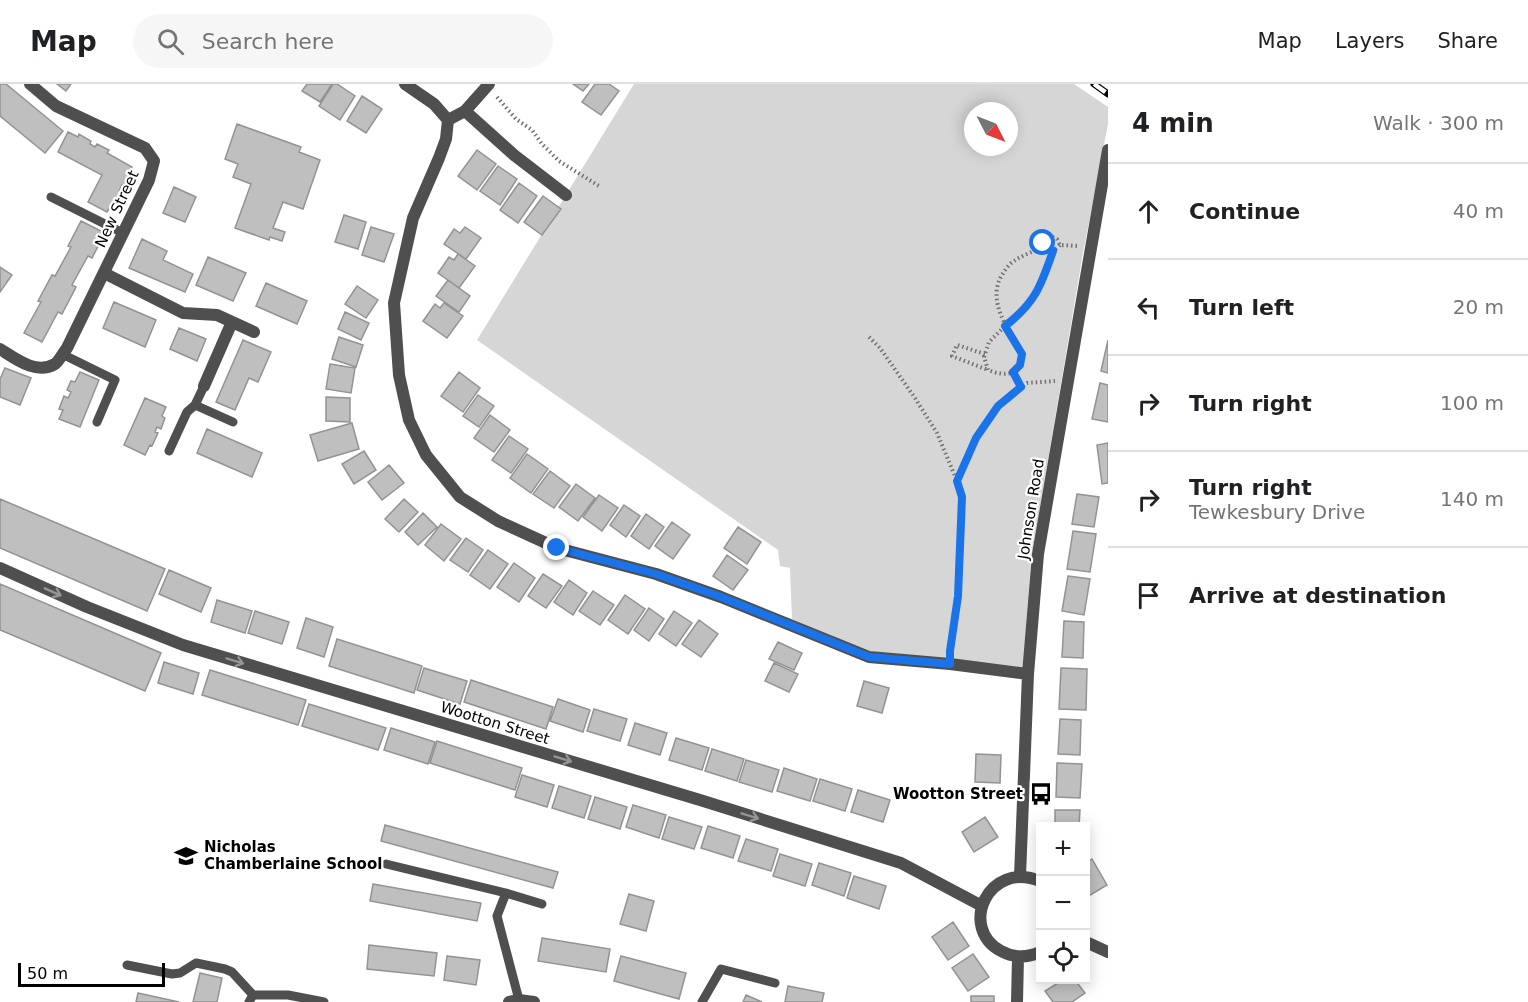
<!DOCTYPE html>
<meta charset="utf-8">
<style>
:root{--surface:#fff;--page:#f6f6f6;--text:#202124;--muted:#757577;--line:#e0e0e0}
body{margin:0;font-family:"DejaVu Sans",sans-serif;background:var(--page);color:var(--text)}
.controls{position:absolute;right:18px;bottom:18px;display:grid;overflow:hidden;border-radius:0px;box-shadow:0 3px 15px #0003}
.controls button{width:54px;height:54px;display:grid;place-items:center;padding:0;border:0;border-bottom:2px solid var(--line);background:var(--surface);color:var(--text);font:30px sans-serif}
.compass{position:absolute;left:964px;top:18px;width:54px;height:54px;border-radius:50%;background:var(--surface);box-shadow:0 3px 15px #0003;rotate:132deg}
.scale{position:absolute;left:18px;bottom:15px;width:147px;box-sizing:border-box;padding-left:6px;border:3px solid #000;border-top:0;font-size:16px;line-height:21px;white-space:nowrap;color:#000;-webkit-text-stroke:4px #fff;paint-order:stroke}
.stop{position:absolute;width:18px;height:18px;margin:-14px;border:4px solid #1a73e8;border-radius:50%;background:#fff}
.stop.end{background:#1a73e8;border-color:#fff;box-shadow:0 2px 6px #0008}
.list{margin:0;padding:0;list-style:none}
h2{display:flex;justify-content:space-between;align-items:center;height:78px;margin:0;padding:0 24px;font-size:26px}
h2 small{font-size:20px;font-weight:400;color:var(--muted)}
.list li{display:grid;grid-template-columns:39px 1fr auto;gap:18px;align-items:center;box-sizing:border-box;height:96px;padding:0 24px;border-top:2px solid var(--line)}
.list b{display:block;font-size:22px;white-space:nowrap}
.list p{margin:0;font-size:20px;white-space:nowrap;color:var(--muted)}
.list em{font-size:20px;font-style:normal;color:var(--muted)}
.icon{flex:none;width:33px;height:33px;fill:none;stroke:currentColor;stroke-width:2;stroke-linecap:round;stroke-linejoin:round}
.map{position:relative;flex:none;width:1108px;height:918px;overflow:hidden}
header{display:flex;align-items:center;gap:36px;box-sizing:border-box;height:84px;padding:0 30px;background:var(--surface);border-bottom:2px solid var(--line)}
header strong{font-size:28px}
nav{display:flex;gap:33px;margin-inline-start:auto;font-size:21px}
.search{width:420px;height:54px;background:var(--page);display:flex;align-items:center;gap:15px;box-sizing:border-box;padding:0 21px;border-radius:33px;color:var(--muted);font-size:22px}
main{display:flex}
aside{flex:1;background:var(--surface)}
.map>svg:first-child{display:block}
.green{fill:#d6d6d6;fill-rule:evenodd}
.building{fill:#bfbfbf;stroke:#939393;stroke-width:1.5}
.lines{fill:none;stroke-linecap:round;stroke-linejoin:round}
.path{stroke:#717171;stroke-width:4;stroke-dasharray:1.5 3;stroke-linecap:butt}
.service{stroke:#4f4f4f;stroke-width:9}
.minor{stroke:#4f4f4f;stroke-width:12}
.tertiary{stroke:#4f4f4f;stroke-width:12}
.rail-casing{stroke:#000;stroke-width:7}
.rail{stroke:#fff;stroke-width:4.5;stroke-dasharray:14;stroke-linecap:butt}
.oneway{stroke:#959595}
.route{stroke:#1a73e8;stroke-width:8}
.labels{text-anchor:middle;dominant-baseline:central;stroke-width:4.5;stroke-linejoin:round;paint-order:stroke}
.street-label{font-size:15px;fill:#000;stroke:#fff}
.poi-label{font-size:15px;font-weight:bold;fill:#000;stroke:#fff;text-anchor:end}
</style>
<header>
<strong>Map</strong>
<div class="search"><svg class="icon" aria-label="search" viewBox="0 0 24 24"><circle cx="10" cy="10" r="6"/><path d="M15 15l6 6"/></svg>Search here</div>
<nav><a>Map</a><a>Layers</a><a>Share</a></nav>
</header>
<main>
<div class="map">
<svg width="1108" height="918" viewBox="0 0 1108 918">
<rect width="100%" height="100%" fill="#fff"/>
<path class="green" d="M634,0H1074L1108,23V40L1083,169L1031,476L1023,584L870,567L810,544L792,535L790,484L780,482L778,466L477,256ZM973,27H1009V63H973Z"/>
<path class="building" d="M0,0H6L63,47L45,69L0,32Z
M57,0H71L66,7Z
M307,0H332L320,18L302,7Z
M333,0H337L355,12L340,36L319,22Z
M573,0H589L583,7Z
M595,0H609L619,7L601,31L582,18Z
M362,12L382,25L366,49L347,37Z
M237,40L301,63L299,68L320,76L303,125L283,118L273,144L285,148L282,157L270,153L269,156L235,144L251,100L233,93L238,80L225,75Z
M68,48L78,53L79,50L91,57L90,60L95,63L97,60L109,66L107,69L132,83L128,90L132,92L125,103L122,101L119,107L122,109L116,120L113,119L107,128L88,118L102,91L58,68Z
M477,66L496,80L477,106L458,92Z
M498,82L517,95L500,121L480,107Z
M519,99L537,112L518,139L500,126Z
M174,103L196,113L185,138L163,129Z
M543,112L561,125L542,151L524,138Z
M344,131L366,138L358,165L335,158Z
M81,137L105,149L92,174L88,172L72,201L76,203L62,230L58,228L42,258L24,249L41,218L38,217L52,191L55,192L71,163L68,162Z
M371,143L394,150L384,178L362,171Z
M465,143L481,154L466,175L444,160L454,145L460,149Z
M142,155L167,167L163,176L193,190L185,208L129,184Z
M458,170L475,182L459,204L438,189L449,173L454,176Z
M208,173L246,189L233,217L196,201Z
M0,183L12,191L0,208Z
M448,196L470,212L459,228L436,212Z
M266,199L307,217L297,240L256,222Z
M357,202L378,216L366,234L345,220Z
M114,218L156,236L145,263L103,244Z
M444,219L463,232L447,254L423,237L435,220L440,224Z
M345,228L369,239L361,256L338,245Z
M179,244L206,255L197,277L170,265Z
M339,253L363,261L356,283L332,275Z
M243,256L271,268L258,298L249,294L235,326L216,318Z
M1108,256V289L1101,287Z
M330,280L355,284L351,309L326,305Z
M5,284L31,294L20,321L0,313V295Z
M80,288L99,296L80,343L59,335L63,326L59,325L64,312L68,314L71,308L67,306L71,297L75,298Z
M459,288L480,304L463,328L441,312Z
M1100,299L1108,301V338L1092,335Z
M478,311L494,322L479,343L463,332Z
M326,313L350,314V338L326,337Z
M145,314L166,323L162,332L165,334L161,345L157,343L155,348L158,349L152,362L150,361L145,371L124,361Z
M490,331L510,346L494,368L474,354Z
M352,339L359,365L318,377L310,351Z
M207,345L262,369L252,393L197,369Z
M509,352L528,365L511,389L492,376Z
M1108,359V399L1102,400L1097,361Z
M364,367L376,386L354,400L342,380Z
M527,370L548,385L531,409L510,394Z
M389,381L404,399L382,416L368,398Z
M550,387L570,402L554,424L533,410Z
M576,400L595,414L578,437L559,423Z
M1077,410L1099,413L1094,443L1072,440Z
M599,411L618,424L602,447L583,433Z
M0,415L165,485L147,527L0,464Z
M404,415L418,428L399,448L385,435Z
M624,421L640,432L626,453L610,441Z
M423,429L437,443L418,461L405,448Z
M646,430L664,443L649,465L631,452Z
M672,438L690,451L673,475L655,462Z
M441,440L461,455L444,477L425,461Z
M738,443L761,458L747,480L724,464Z
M1073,447L1096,450L1090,488L1067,485Z
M466,454L483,466L468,488L450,476Z
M488,466L508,480L490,505L470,491Z
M727,471L748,486L733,506L713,492Z
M514,479L535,494L519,518L497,503Z
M169,486L211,504L201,528L159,510Z
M543,490L562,502L546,524L528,512Z
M1068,492L1090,495L1084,531L1062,527Z
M569,496L587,509L573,531L554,518Z
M0,500L161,569L145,607L0,546Z
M593,507L614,521L600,541L579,527Z
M625,511L645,525L628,550L608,536Z
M217,516L252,527L245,549L211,538Z
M649,524L664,535L649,557L634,546Z
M255,527L289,538L282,560L248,549Z
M674,527L692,539L676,562L659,550Z
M306,534L333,543L324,573L297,564Z
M699,536L718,550L701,573L682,560Z
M1064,537L1084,538L1083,574L1062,573Z
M337,555L422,582L414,609L329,582Z
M778,558L802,569L794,586L769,575Z
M164,578L199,589L193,610L158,599Z
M774,579L798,590L789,608L765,597Z
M424,584L467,597L460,620L417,606Z
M1061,584L1087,585L1086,626L1059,625Z
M210,586L306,616L298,641L202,611Z
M471,596L553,623L546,645L464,618Z
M864,597L889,604L882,629L857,622Z
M558,615L590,626L583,648L550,637Z
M309,620L386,644L378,666L302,642Z
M594,625L627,635L620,657L587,647Z
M1060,635L1081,636L1080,671L1058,670Z
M635,639L667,649L660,671L628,661Z
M391,644L435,658L428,680L384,666Z
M676,654L709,664L702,686L669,676Z
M437,657L522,684L515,706L430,679Z
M712,665L744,675L737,697L705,687Z
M976,670L1001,671L1000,699L975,698Z
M746,676L779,686L772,708L739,698Z
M1057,679L1082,680L1080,714L1056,713Z
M784,684L817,695L810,717L777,707Z
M522,691L554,701L547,723L515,713Z
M820,695L852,705L845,727L813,717Z
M559,702L591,712L584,734L552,724Z
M858,706L890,716L883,738L851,728Z
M595,713L627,723L620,745L588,735Z
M633,721L666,731L659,754L626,743Z
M1055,726H1080L1079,742H1055Z
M669,733L702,743L694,765L662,755Z
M985,733L998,753L974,768L962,748Z
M385,741L558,788L553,804L381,757Z
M708,742L740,752L733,774L701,764Z
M746,755L778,765L771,787L738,777Z
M780,770L812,780L805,802L773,792Z
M1092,775L1107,801L1087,813L1086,811V779Z
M819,779L851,789L844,812L812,801Z
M854,792L886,802L879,825L847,814Z
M373,800L481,819L477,837L370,817Z
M629,810L654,817L646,847L620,840Z
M953,838L969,862L948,876L932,853Z
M542,854L610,865L606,888L538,877Z
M369,861L437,869L434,892L367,885Z
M973,870L989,893L968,907L952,884Z
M447,872L480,876L476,901L444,896Z
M621,872L686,889L679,915L614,897Z
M200,889L222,894L217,918H193Z
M1063,896H1075L1085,909L1072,918H1053L1045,907Z
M788,902L824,909L822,918H785Z
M138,909L179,918H136Z
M746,911L762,918H743Z
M971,912H994V918H971Z"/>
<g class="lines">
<path class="path" d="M497,13L516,35L532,46L542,60L559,77L599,102
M1060,161L1053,167C1048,166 1045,165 1043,159L1046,154L1050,152L1057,155L1060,161L1078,162
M1044,163C1034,167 1023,171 1014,177C1009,180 1005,186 1002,191C986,217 1009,247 1022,270C1021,273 1022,277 1020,280C1014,294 998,290 988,286L984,273L989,258L1005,242L1022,228L1036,210L1045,191L1053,167
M869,253L880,264L915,314L937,349L957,397L976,354L998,322L1027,299L1055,297
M985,270L957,261L952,272L988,286
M1013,288L1021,303
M950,566L958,512L962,413L957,397"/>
<path class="service" d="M51,113L123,149
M62,270L115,296L97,338
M195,321L233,338
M169,367L187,328L195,321L204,302
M386,780L506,809L497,832L519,916
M506,809L542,820
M127,881L172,890L180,889L196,879L225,885L232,888L253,911
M249,918L253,911H288L324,918
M702,918L721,885L775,899"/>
<path class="minor" d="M405,0L434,20L448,36
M465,27L514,71L566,111
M448,36L446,55L439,74L413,134L394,219L399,291L409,336L426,371L460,413L498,437L557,464L656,490L721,513L869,573L950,580L1028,590
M448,36L465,27L489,0
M104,189L183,229L217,231L254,248
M0,265C16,275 36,291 55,280C59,277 63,269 67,264L149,96L154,77L145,64L56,22L30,0
M204,302L232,238
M0,484L87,523L183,561L700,716L901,779L982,822
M1020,792L1028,590L1038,470L1108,66
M509,918L519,916L534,918"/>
<path class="tertiary" d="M1040,797C988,776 958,844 1001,867C1014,874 1027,874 1040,868
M1086,858L1108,868
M1017,918L1018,873"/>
<g class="rail-casing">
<path id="rail" d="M1094,0L1108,10"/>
</g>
<use href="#rail" class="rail"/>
</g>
<defs><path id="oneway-shaft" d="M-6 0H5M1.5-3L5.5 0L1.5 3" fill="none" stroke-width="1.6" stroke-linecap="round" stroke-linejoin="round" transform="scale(1.5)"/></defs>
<g class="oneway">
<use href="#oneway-shaft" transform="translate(53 508) rotate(24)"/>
<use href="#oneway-shaft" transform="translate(235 577) rotate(17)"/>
<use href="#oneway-shaft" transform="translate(563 675) rotate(17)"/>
<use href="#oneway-shaft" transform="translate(750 732) rotate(17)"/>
</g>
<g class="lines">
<path class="route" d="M557,464L656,490L721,513L869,573L950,580V567L958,512L962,413L957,397L976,354L998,322L1021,303L1013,288L1020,281L1022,270L1005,242C1035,219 1041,202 1053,167C1048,166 1045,165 1043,159"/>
</g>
<defs>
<g id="bus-bare" transform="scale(1.8)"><path d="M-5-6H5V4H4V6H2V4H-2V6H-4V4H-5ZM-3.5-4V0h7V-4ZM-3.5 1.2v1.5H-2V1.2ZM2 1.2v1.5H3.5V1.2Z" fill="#000" stroke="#fff" stroke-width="2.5" paint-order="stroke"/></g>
<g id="school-bare" transform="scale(1.8)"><path d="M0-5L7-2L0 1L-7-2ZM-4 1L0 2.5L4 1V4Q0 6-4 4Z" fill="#000" stroke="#fff" stroke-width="2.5" paint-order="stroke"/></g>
</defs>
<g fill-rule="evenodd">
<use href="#bus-bare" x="1041" y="710"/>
<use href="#school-bare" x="186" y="772"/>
</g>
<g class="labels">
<g class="street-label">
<text transform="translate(117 125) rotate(-65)">New Street</text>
<text transform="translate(1031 425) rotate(-81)">Johnson Road</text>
<text transform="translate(495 639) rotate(17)">Wootton Street</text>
</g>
<g class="poi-label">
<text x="1023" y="710">Wootton Street</text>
<text x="204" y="763" text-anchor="start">Nicholas<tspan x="204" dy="17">Chamberlaine School</tspan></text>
</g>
</g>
</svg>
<div class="controls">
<button>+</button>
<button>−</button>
<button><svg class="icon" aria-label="locate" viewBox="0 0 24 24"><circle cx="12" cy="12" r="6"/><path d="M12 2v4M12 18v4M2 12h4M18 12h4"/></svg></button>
</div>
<svg class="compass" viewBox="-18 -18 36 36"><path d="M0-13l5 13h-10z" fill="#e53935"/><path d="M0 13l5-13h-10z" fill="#757577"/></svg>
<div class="scale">50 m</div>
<div class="stop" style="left:1043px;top:159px"></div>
<div class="stop end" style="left:557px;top:464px"></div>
</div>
<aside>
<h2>4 min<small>Walk · 300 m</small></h2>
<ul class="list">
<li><svg class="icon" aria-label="ahead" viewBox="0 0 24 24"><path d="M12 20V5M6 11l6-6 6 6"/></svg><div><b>Continue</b></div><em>40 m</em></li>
<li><svg class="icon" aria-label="left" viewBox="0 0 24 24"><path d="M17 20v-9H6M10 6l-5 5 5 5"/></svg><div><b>Turn left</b></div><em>20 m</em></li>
<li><svg class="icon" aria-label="right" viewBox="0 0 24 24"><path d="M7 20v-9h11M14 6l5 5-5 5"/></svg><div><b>Turn right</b></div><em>100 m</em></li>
<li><svg class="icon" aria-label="right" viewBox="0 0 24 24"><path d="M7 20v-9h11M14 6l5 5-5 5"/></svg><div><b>Turn right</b><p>Tewkesbury Drive</p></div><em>140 m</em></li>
<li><svg class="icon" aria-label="arrive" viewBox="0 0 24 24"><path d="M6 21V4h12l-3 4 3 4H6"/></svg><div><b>Arrive at destination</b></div></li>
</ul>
</aside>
</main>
